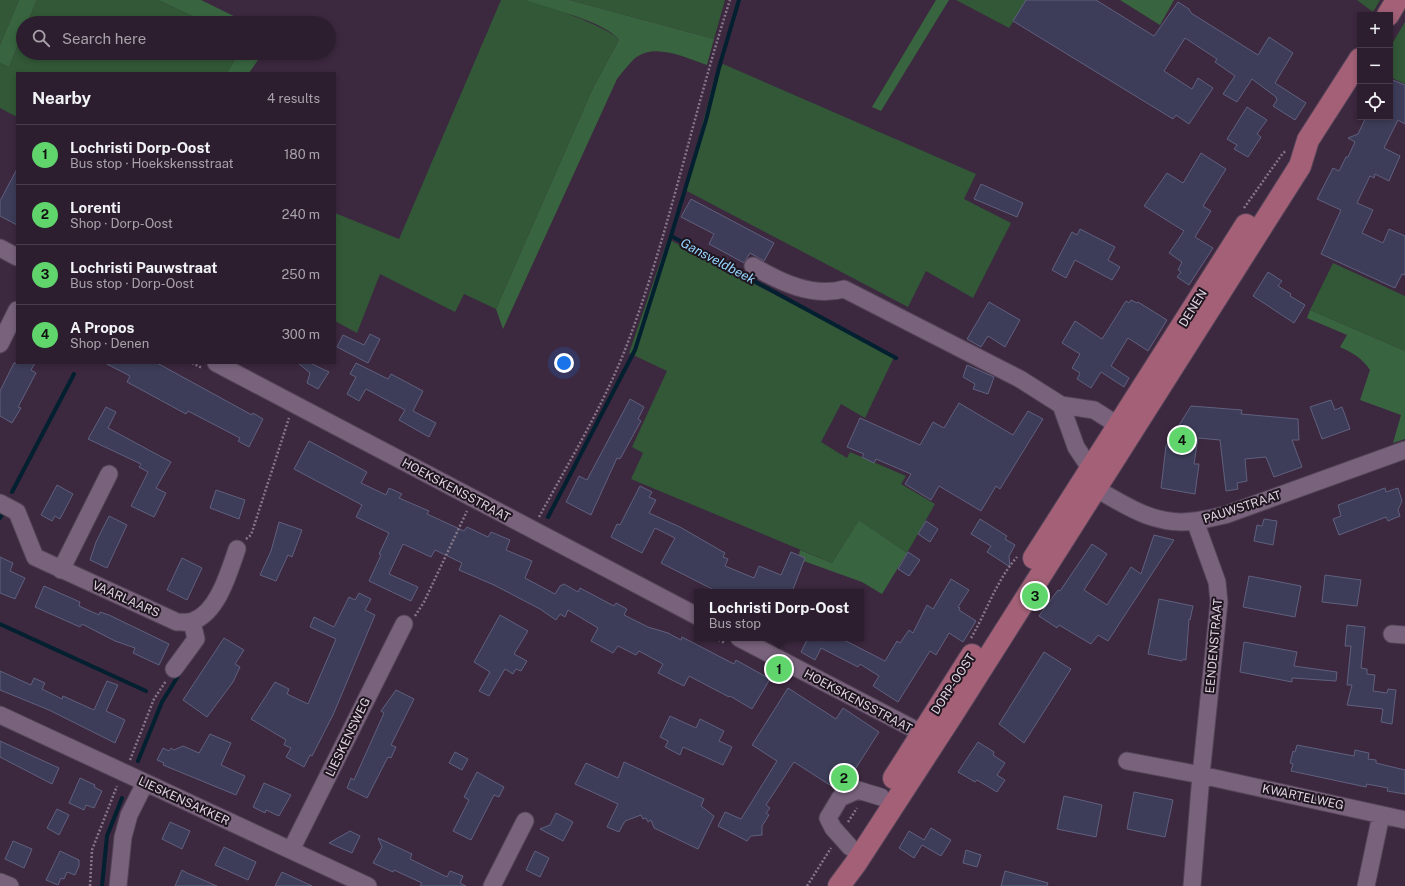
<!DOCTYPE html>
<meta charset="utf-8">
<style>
:root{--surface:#2d1e2f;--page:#392b3b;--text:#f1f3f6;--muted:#a7a2aa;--line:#483c4b;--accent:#5fd56b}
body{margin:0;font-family:"Public Sans",sans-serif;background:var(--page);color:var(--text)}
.controls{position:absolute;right:12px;top:12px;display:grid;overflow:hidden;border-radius:0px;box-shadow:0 2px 6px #0003}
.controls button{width:36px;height:36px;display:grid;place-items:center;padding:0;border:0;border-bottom:1px solid var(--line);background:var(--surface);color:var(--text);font:20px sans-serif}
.you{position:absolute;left:564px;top:363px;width:14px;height:14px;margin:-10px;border:3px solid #fff;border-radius:50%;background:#1a73e8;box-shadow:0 0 0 6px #1a73e833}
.badge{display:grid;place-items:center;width:26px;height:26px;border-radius:50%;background:var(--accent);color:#111;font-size:13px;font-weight:700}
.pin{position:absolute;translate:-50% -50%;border:2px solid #fff;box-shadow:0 1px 4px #0006}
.popup{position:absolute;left:694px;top:589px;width:170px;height:52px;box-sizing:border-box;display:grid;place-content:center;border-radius:0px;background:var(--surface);filter:drop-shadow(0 1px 3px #0005);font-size:13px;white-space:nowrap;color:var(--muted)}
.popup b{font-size:15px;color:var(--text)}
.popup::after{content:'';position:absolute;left:50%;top:100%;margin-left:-8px;border:8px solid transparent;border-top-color:var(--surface)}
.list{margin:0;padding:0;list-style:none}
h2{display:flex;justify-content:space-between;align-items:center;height:52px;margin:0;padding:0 16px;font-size:17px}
h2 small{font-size:13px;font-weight:400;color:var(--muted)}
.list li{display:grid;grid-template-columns:26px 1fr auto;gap:12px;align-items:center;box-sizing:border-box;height:60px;padding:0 16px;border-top:1px solid var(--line)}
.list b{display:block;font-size:15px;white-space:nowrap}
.list p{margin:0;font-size:13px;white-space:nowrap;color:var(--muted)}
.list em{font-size:13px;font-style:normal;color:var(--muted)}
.icon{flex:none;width:22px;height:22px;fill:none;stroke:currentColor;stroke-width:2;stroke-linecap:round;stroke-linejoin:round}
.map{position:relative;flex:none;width:1405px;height:886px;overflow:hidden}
.search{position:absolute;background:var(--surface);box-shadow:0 2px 6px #0003;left:16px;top:16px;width:320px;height:44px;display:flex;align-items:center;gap:10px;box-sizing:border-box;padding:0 14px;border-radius:22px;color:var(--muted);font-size:15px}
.panel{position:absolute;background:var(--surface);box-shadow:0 2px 6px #0003;left:16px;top:72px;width:320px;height:292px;border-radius:0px}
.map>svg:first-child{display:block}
.green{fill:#325837}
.forest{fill:#38653f}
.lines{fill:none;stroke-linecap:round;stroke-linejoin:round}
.stream{stroke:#022030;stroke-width:4}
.building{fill:#3d3d59;stroke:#60607e}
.minor-casing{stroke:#534356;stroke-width:19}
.major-casing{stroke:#534356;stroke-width:24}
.path{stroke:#867689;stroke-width:2.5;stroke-dasharray:2 2;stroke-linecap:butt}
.minor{stroke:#78627c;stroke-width:17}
.major{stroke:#a36077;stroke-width:22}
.labels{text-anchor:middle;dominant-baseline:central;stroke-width:4;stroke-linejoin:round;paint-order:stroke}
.street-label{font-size:12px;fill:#e0d4e2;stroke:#1e151f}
.water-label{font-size:13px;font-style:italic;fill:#95d6ff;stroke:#1e151f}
</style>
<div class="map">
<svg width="1405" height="886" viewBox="0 0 1405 886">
<rect width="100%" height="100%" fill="#3c283f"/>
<path class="green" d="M0,0H19L0,45Z
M37,0H158L208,23H27Z
M501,0C509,0 518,0 526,0C544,4 609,27 619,40L593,88L496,309L464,294L455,312L380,274L357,333L335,321V213L399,239Z
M569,0H725L714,39Z
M956,0H1028L1009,28Z
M1357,0H1380L1373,12Z
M1405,22V84L1390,77V47Z
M23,33V53H239L227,73H17V117L0,108V63L9,67Z
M723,64L976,174L964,199L1011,223L973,298L926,271L908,307L685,190L714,80Z
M668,239L894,357L865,418L841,404L821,442L847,458L850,452L906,476L901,484L935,504L907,553L859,520L832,563L631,479L643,453L632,447L667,371L629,353Z
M1333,263L1405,296V351L1310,310Z"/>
<path class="forest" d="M19,0H37L27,23H23V33L9,67L0,63V45Z
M158,0H201L248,23H208Z
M525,0H569L714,39L707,65C685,58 653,41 633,60C627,66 622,73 617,79L503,329L496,309L593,88L619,40C606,22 548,8 525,0Z
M936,0H949L881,111L872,107Z
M1120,0H1174L1160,25Z
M239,53H263L249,73H227Z
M1310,310L1405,351V439L1393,443L1401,415L1360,400L1370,370C1362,358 1353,353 1340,347L1347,335L1307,318Z
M859,520L907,553L882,594L862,582L798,559L800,550L832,563Z"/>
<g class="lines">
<path class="stream" d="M739,0L720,64L706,120L671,236L896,358
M12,492L74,374
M548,517L635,350L671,236
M0,518L2,515
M0,624L146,691
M138,761L162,702L180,673
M102,886L107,836L122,798"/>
</g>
<path class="building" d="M1026,0H1096L1154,36L1178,2L1189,9L1191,13L1258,55L1269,37L1293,53L1275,83L1306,103L1295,120L1273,106L1277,100L1276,97L1252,79L1237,102L1223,94L1235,76L1215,62L1217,59L1185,38L1164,71L1192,89L1198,78L1213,88L1189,124L1176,115L1173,119L1013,21Z
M1390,79L1405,85V124L1398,120L1384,148L1400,156L1389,181L1375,174L1374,178L1370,176L1357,203L1373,210L1362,233L1383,243L1389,229L1405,236V275L1402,274L1395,288L1321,254L1341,210L1317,199L1333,168L1339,171L1346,157H1348L1355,142L1348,138L1358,134L1366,117H1390Z
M1247,107L1267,120L1257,134L1261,137L1248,157L1234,149L1237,145L1227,139Z
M1201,153L1226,169L1203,206L1211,211L1195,237L1213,248L1189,285L1177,277L1181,272L1178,270L1182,262L1169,253L1184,231L1144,206L1167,173L1183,183Z
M17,169V225L0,216V201Z
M981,184L1023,203L1017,217L974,199Z
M691,199L774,243L764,261L750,253L744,263L709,244L714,234L681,217Z
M1080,229L1115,247L1108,260L1120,267L1112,280L1075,260L1066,278L1052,270L1072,232L1077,235Z
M1268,272L1282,281L1278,286L1291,294L1290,296L1305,305L1294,323L1253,296Z
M1131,300L1137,303L1138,302L1167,320L1148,351L1128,338L1111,366L1129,378L1124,387L1101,372L1091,388L1077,379L1080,373L1072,368L1080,354L1062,343L1075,321L1102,339L1126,301L1129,303Z
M989,302L1020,320L1005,347L988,336L981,347L967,339Z
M370,334L380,339L368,363L337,347L343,335L364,345Z
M14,363H35L31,370L36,373L18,407L21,408L12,423L0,416V391Z
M105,363H157L252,415L253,413L263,419L249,447L238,441L240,438L188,411L186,414L127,382L130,376Z
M298,363H310L329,372L318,389L307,383L310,373Z
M356,363L388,379L391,374L423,391L413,411L436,423L429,437L399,420L405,410L366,389L359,401L347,394L356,377L350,374Z
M967,365L994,377L988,394L973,389L975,384L963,377Z
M630,399L644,407L638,419L641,421L620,459L617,458L591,515L566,502L579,476L587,480Z
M1331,400L1335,410L1342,407L1350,429L1322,439L1310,407Z
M959,403L1013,435L1028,411L1043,419L1000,489L996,486L981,511L939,486L931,500L905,484L911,474L876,459L874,463L862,457L864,454L847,447L860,418L920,445L933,422L944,428Z
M1191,406L1242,410L1241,414L1298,419L1299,440H1292L1302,467L1274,477L1266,457L1245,459L1247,481L1237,483L1238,489L1226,491L1220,440L1198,438L1194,464H1199L1195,494L1161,488L1166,446Z
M106,407L116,412L108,428L171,462L156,488L166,493L154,517L131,506L148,472L139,467L141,464L88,439Z
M309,441L367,472L361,483L386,495L389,488L402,494L399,498L429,511L427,514L464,531L467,527L488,537L491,532L510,540L506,550L532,561L525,578L555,594L560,586L564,584L578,592L580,588L614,606L616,603L627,609L624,615L648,627L668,633L681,640L682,637L734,664L736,660L770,679L752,709L730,696L729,697L689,676L684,686L658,673L663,664L639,651L636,655L618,646L613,653L591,641L598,628L568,610L565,617L560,614L556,620L540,609L494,585L459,570L462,563L435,550L431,557L403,544L389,574L418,587L411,601L369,581L381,555L379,554L389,533L356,517L362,505L294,469Z
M57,485L73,494L60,519L55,516L52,521L41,515Z
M640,486L652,492L649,497L656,500L649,513L680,527L725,553L723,557L728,559L725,566L754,578L759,566L781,575L791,552L805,558L792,592H718L661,563L675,538L655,528L642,553L611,537L617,524L620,525Z
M1385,488L1386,492L1398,488L1402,501L1398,510L1400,516L1388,521L1386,517L1339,535L1333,519L1341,516L1338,505Z
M216,490L245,500L239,519L210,508Z
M109,516L127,525L107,568L90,560L96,542Z
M980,519L1007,536L1005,539L1015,545L1009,556L1010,567L987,552L991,546L971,534Z
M1264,519L1277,521L1273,545L1254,541L1257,525L1262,526Z
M926,521L938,529L930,542L918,534Z
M279,522L302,530L292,557L288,555L276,581L260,575L271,551Z
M1154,535L1174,540L1108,641L1098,635L1091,644L1059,625L1057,628L1039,616L1058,590L1060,591L1092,544L1107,554L1084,590L1107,605L1131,567L1141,574Z
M908,552L920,560L909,576L898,569Z
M0,557L13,563L10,571L25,578L15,599L0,593Z
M182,558L202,568L187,600L167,590Z
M1325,575L1361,580L1357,606L1322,602Z
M1249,576L1301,586L1295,617L1243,607Z
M951,579L969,590L958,607L960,608L959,610L976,621L963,642L949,633L936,655L930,651L898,702L873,686L879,676L860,664L858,667L821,648L815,660L801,652L807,640L802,638H840L885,661L897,641L900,643L909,630L913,633L927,605L933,609Z
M44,586L80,602L79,606L99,615L100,612L109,615L169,644L159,665L133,653L135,648L115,641L82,624L80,627L35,607Z
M359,593L371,599L365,610L375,615L333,715L312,756L310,755L304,767L286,757L291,748L284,745L286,740L251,719L275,682L289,689L287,694L308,704L336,639L310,627L314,617L334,627L349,597L355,600Z
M1159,599L1193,606L1190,620L1189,619L1186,660L1183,659L1182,661L1148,654Z
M500,615L528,631L514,654L527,661L521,671L516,669L513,674L505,669L489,696L479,691L490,672L474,662Z
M1347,625L1365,627L1361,668L1367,669V674L1375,675L1373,691L1387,693L1388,689L1396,690L1392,724L1381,722L1383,709L1347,705L1352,685H1347L1351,646H1345Z
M224,638L244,650L235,664L240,667L233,682L207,717L183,700Z
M1244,642L1297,652L1294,666L1337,672L1336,681L1292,678V682L1240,672Z
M1044,652L1071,669L1024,743L999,724Z
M0,671L31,685L34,678L45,683L42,689L62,699L63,696L94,710L107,681L118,685L106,711L125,720L115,743L49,710L0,690Z
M788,688L836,719L843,708L879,732L845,785L836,789L794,762L766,805L770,808L766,813L769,815L762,826V835L751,836L747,841L718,826L725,812L741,819L777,761L752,745Z
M396,690L414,699L391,745L396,747L391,758L388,757L367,798L347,788L351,778L354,780L384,713L381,711Z
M670,716L696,728L700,719L724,731L719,741L732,747L723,765L683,747L680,755L665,747L668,741L660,737Z
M210,734L231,743L221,765L245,776L236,795L163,765L164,763L157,760L163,748L169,751L171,748L174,750L183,746L199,753Z
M0,741L59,768L52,784L0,757Z
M978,742L994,752L993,755L1005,763L997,775L1005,780L997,792L977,780L975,782L958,772Z
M1297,745L1354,756L1355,750L1369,753L1368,759L1376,760V763L1405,770V794L1387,791L1388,788L1367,784L1366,787L1291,771L1293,764L1290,763L1293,751L1295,752Z
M455,752L468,759L462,770L449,763Z
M624,762L704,799L701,806L714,816L698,849L654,828L651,820L648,822L646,818L643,819L641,815L625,821L619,832L607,827L618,804L575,784L586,763L618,778Z
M477,772L504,787L499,797L494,795L471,840L453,831L469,800L464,797Z
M80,778L95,785L94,787L102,791L94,808L86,805L84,810L69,803Z
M264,783L291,795L279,816L266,810L265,813L253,807Z
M1134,792L1173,800L1165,837L1127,829Z
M1064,796L1102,805L1096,837L1057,829Z
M57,809L69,815L59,835L47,828Z
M556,813L573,822L563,841L540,829L550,825Z
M170,822L190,831L182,849L162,839Z
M931,828L951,840L941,856L922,845L914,858L899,848L909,831L924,840Z
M350,831L360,836L352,853L329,843Z
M378,838L412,854L410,859L447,877L450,871L463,876L460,883L466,886H420L422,883L394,870L393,872L373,863L382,847Z
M13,841L32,849L24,868L5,859Z
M224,847L256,862L248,880L215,865Z
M966,850L981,855L977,867L963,863Z
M60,851L79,860V866L75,875L67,872L64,879L61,878L58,885L46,880Z
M535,851L549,858L540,877L526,870Z
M182,870L187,873L217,886H175Z
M1005,871L1048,883L1047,886H1001Z
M282,872L312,886H275Z"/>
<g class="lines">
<g class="minor-casing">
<path id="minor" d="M0,248L17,257
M753,266C780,282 813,298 844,289L1020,379L1061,405L1076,447L1090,468
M0,344L17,310
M216,363L697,616
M1061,405L1094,410L1127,431
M1086,483C1121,502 1152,527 1194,521C1205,520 1215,517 1225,515L1405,450
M0,503L17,512L35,557L177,622C182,622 188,623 193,621C218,612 229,572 237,549
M61,570L109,474
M1392,634L1405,635
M739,638L912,728L932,741
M174,669L196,639L192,622
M0,715L368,886
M1127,761L1201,775L1405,820
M850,847L833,828L828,818L840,798L858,790L881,797
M291,850L404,624
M0,882L10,886
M118,886L123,837L129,815L145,783
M492,886L525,821
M1192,886L1201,775L1219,602L1217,582L1195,521
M1366,886L1381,815"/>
</g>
<g class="major-casing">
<path id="major" d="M1388,15L1397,0
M1034,558L1246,225
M894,778L972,655
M839,886L856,863L952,715L1300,166L1308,140L1360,59"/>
</g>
<path class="path" d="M1244,208L1283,153L1286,151
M192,363L202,368
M539,517C570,460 605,403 628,342C670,231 693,113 730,0
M246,539L251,535L289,418
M415,616L424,602L467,511
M715,638L725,643
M971,638C987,611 996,581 1017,557
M130,760L154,699L166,681
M848,822L857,808
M90,886L92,850L117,786
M807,886L831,848"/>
<use href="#minor" class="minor"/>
<use href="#major" class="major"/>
</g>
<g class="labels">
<g class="street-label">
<text transform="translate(1193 308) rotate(-58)">DENEN</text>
<text transform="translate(456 490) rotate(28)">HOEKSKENSSTRAAT</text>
<text transform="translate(1242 507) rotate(-18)">PAUWSTRAAT</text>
<text transform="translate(126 599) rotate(24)">VAARLAARS</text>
<text transform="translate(1214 646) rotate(-85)">EENDENSTRAAT</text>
<text transform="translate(953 684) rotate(-57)">DORP-OOST</text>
<text transform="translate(858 701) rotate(28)">HOEKSKENSSTRAAT</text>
<text transform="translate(348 737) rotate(-64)">LIESKENSWEG</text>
<text transform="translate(1303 797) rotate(12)">KWARTELWEG</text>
<text transform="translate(184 801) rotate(25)">LIESKENSAKKER</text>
</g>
<g class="water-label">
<text transform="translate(718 261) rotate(28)">Gansveldbeek</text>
</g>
</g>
</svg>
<div class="controls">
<button>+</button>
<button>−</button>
<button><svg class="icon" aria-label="locate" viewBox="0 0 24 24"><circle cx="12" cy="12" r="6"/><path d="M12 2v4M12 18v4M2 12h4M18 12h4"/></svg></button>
</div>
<div class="you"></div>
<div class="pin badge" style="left:779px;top:669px">1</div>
<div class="popup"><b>Lochristi Dorp-Oost</b>Bus stop</div>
<div class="pin badge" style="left:844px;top:778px">2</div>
<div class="pin badge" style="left:1035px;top:596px">3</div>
<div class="pin badge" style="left:1182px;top:440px">4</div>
<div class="search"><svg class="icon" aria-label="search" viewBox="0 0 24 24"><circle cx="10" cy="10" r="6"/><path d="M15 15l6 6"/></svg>Search here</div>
<section class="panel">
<h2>Nearby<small>4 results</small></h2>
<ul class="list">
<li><span class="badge">1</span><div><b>Lochristi Dorp-Oost</b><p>Bus stop · Hoekskensstraat</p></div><em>180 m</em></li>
<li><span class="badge">2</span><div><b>Lorenti</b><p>Shop · Dorp-Oost</p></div><em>240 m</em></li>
<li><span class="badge">3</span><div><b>Lochristi Pauwstraat</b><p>Bus stop · Dorp-Oost</p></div><em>250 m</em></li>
<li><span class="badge">4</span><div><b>A Propos</b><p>Shop · Denen</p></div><em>300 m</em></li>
</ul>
</section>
</div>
